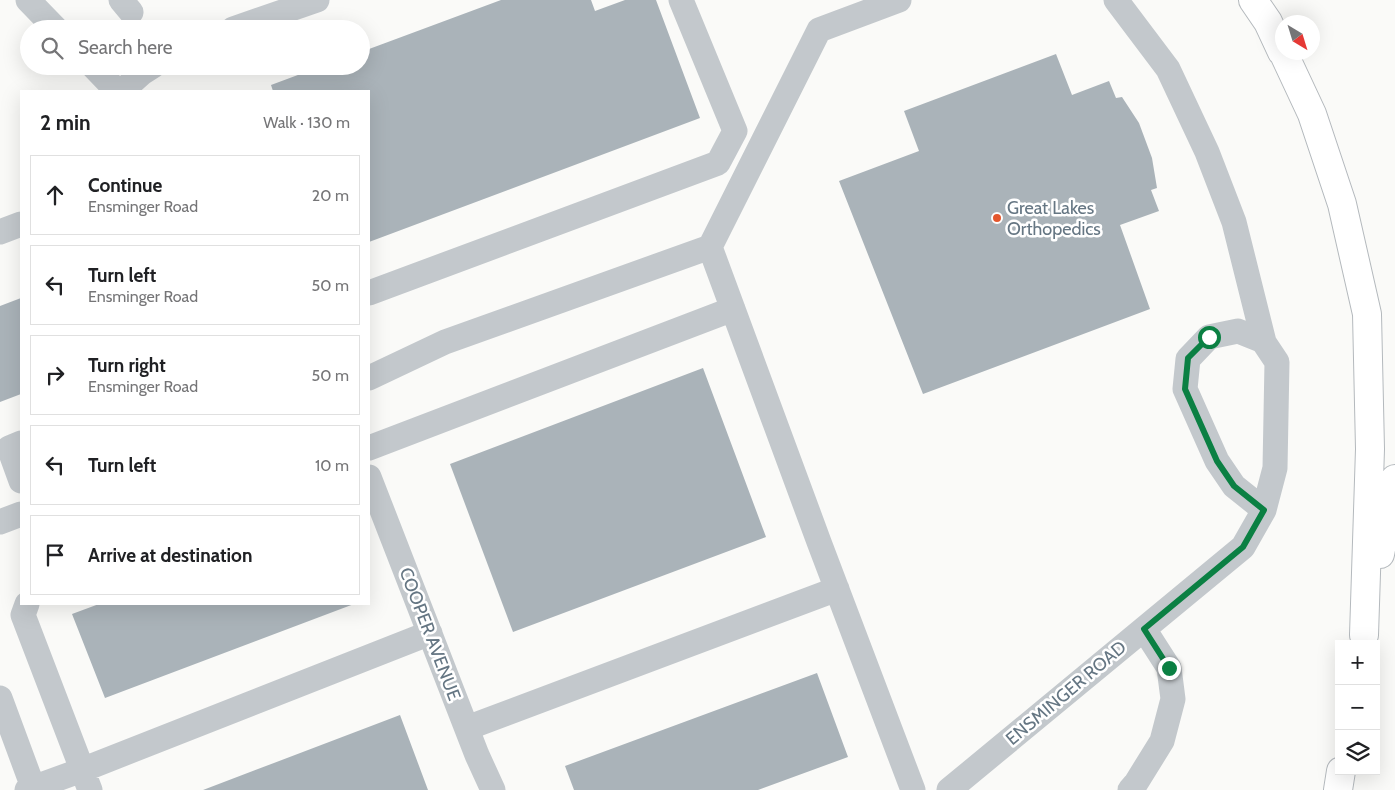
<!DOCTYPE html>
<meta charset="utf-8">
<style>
:root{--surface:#fff;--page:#f2f2f2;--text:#202124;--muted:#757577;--line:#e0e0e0}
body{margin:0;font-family:Cabin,sans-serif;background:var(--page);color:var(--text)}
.controls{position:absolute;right:15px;bottom:15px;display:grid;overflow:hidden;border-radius:0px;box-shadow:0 5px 20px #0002}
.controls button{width:45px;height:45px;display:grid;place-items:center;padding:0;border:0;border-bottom:1px solid var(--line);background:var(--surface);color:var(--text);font:25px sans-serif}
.compass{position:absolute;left:1275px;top:15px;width:45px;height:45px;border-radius:50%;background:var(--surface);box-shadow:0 5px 20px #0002;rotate:142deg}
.stop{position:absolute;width:15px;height:15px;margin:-11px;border:4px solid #0b8043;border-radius:50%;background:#fff}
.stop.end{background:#0b8043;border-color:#fff;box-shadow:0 1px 5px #0008}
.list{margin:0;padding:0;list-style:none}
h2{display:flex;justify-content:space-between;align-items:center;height:65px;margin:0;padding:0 20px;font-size:21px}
h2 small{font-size:16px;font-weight:400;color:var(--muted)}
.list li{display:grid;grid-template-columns:32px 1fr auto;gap:15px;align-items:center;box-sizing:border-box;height:80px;margin:0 10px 10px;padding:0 10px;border:1px solid var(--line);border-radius:0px}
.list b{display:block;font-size:19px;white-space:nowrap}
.list p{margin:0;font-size:16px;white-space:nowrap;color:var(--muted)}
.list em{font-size:16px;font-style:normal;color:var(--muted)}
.icon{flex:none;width:28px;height:28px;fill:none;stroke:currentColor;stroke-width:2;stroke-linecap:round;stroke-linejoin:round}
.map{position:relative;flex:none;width:1395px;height:790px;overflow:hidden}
.search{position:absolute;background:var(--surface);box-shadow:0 5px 20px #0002;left:20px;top:20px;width:350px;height:55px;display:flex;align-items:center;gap:12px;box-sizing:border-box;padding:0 18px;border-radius:28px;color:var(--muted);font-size:19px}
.panel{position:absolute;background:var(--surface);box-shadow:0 5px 20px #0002;left:20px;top:90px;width:350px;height:515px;border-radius:0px}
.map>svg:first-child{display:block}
.building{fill:#aab3b9}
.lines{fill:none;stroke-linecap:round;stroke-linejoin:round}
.highway-casing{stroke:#b4b9bd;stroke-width:30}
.minor{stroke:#c3c8cc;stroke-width:25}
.highway{stroke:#fff;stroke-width:28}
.route{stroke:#0b8043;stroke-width:6}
.poi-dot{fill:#e4572e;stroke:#fff;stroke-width:2}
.labels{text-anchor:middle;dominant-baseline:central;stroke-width:5;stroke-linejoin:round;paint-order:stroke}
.poi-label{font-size:18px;fill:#657683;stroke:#fff;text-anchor:start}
.street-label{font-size:18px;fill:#657683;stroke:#fff}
</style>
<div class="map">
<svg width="1395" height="790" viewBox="0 0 1395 790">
<rect width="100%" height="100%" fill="#fafaf8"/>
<path class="building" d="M501,0H591L595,11L625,0H656L700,118L369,242V91H273L271,85L322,66H361V52Z
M1056,54L1072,95L1109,81L1116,98L1122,97L1139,123L1152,158L1157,188L1151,190L1159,211L1120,225L1150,309L923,394L839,181L919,151L904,111Z
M21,298V394L0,402V306Z
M703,368L766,537L513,632L450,464Z
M99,604H354L105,698L72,614Z
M817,673L848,757L758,790H574L565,766Z
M400,715L428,790H203Z"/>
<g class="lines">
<g class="highway-casing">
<path id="highway" d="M1253,0L1268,22L1282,52
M1283,52L1312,114L1342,204L1367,314L1370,449L1364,635
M1380,554L1395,479
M1338,790L1341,771"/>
</g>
<path class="minor" d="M28,0L56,29
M121,0L131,12
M1116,0L1168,69L1207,152L1234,222L1264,342
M233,29L317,0
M93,66L117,91
M122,91L142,73L153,66
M0,232L21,224
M710,247L819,30L899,0
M369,293L718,163L735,131L681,0
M369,378L445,342L710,247L819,542L913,790
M21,443L9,448L21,481
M369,448L733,309
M369,477L477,755L493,790
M0,522L21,514
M27,604L23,615L90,790
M0,698L34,790
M467,728L837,589
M27,790L82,770L430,633
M949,790L1243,547L1264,510L1275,468L1277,362L1263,341L1238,331L1209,337L1188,359L1185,389L1217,461L1234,486L1264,510
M1130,790L1136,783L1162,741L1173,699L1169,668L1144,629"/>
<use href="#highway" class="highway"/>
</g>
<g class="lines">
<path class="route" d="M1169,668L1144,629L1243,547L1264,510L1234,486L1217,461L1185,389L1188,358L1209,337"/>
</g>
<circle class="poi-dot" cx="997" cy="218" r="5"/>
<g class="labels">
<g class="poi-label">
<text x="1007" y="208">Great Lakes<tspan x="1007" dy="21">Orthopedics</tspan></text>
</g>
<g class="street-label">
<text transform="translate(430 634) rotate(69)">COOPER AVENUE</text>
<text transform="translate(1066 693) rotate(-40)">ENSMINGER ROAD</text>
</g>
</g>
</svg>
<div class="controls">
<button>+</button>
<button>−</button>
<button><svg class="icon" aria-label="layers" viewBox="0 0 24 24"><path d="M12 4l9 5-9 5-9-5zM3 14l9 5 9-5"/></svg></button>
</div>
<svg class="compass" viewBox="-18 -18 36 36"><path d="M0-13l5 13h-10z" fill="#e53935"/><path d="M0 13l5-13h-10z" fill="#757577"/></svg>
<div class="stop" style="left:1209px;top:337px"></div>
<div class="stop end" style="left:1169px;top:668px"></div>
<div class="search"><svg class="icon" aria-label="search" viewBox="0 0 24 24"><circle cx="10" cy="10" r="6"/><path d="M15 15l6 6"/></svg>Search here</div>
<section class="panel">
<h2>2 min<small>Walk · 130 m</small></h2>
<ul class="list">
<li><svg class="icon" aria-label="ahead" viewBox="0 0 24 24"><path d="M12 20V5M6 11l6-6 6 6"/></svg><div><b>Continue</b><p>Ensminger Road</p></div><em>20 m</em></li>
<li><svg class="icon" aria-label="left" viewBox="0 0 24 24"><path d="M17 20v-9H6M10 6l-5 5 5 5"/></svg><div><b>Turn left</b><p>Ensminger Road</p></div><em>50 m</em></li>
<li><svg class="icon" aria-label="right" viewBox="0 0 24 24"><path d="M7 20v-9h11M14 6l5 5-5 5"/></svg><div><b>Turn right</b><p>Ensminger Road</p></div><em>50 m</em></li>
<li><svg class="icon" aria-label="left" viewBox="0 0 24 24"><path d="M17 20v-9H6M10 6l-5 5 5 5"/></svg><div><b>Turn left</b></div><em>10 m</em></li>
<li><svg class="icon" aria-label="arrive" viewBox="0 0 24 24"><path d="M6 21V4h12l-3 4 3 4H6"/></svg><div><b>Arrive at destination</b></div></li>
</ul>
</section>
</div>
